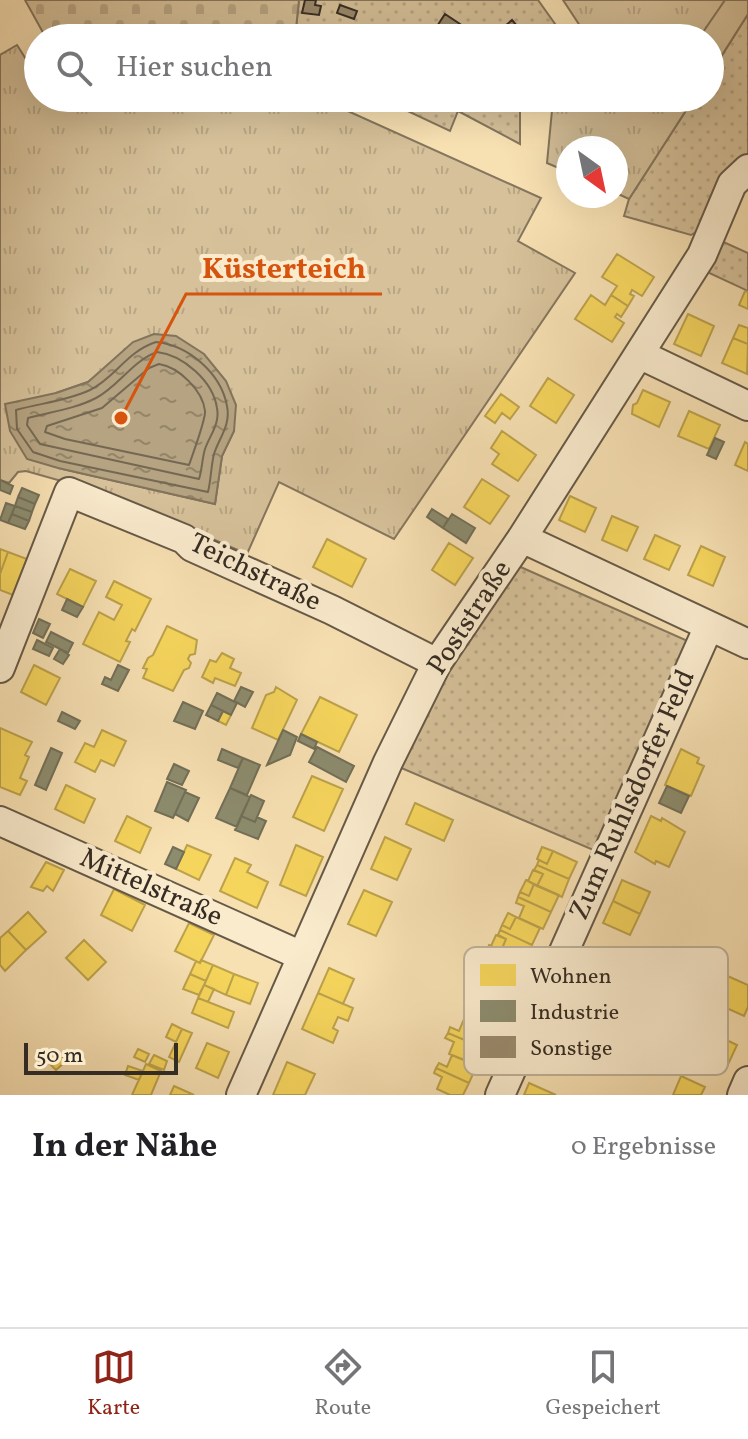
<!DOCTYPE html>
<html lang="de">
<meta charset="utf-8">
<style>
:root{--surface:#fff;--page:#f6f6f6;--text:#202124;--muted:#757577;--line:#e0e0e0;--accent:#8f2418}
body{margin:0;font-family:Vollkorn,serif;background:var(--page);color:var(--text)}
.compass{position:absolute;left:556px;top:136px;width:72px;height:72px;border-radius:50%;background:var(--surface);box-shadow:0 8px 32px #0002;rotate:147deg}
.scale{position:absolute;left:24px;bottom:20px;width:154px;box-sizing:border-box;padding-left:8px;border:4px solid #352c23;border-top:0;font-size:22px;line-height:28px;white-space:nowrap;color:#352c23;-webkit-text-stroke:6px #faebcd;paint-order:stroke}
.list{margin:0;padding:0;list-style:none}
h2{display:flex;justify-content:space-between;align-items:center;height:104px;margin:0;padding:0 32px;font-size:34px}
h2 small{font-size:26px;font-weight:400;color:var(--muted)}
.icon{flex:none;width:44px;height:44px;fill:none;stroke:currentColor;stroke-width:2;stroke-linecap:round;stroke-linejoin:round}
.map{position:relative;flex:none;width:748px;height:1095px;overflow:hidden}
.search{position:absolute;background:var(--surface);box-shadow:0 8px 32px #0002;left:24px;right:24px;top:24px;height:88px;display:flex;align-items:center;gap:20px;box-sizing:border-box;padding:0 28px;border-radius:44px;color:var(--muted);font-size:30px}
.sheet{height:232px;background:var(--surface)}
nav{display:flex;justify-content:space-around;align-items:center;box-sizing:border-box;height:112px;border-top:2px solid var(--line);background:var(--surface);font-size:22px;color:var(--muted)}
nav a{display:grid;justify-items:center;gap:4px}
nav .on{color:var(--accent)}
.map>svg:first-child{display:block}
.grass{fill:url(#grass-dots);stroke:#86765e;stroke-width:2}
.cemetery{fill:url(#cemetery-stones);stroke:#86765e;stroke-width:2}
.park{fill:url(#park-tufts);stroke:#86765e;stroke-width:2;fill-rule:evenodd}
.pitch{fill:#d6c19a;stroke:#86765e;stroke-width:2}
.water{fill:url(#water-ripples);stroke:#82735b;stroke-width:2}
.homes{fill:#f6d55c;stroke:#bca24b;stroke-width:2}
.industry{fill:#8c8c6e;stroke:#726f58;stroke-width:2}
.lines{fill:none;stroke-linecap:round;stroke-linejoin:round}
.shore{stroke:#756852;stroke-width:2}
.building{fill:#9a8a6d;stroke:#352c23;stroke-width:2}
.minor-casing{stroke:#665947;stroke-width:32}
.minor{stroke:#faebcd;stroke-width:28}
.labels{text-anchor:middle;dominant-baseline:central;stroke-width:8;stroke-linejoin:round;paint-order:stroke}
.street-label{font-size:28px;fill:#352c23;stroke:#faebcd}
.key{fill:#faebcd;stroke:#bfb29a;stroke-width:2}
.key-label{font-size:22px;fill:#352c23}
.leader{fill:none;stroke:#d6540e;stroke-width:3}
.callout-dot{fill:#d6540e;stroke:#faebcd;stroke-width:3}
.callout-label{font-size:30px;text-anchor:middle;font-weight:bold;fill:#d6540e;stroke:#faebcd;stroke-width:8;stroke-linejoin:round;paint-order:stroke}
</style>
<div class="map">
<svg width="748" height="1095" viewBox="0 0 748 1095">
<defs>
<pattern id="grass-dots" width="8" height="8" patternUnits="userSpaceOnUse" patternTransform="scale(2)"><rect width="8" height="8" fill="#d6c19a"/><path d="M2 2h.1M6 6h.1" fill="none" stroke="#b8a684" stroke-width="1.8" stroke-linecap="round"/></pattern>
<pattern id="cemetery-stones" width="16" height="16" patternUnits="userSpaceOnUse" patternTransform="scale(2)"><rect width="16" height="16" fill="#d6c19a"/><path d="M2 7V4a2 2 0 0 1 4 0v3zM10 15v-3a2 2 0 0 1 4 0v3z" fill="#b8a684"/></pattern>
<pattern id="park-tufts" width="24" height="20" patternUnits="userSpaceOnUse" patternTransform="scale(2)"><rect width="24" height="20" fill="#d6c19a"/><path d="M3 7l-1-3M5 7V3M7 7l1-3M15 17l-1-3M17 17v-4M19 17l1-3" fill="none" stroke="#b8a684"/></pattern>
<pattern id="water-ripples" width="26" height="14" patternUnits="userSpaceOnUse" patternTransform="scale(2)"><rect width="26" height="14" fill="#b5a381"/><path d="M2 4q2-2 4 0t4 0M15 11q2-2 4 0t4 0" fill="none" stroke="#948569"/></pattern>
</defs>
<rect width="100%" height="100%" fill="#f7e0b2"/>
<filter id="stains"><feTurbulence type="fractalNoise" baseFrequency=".0025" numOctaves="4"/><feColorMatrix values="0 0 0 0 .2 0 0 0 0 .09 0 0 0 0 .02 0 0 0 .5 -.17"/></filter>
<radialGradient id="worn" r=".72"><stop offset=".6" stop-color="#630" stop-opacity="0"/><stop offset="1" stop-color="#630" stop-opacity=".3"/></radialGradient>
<path class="grass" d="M299,0H538L565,38H295Z
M748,14V154L727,170L696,232L691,235L624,216L629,199L694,98H710V74Z
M380,98H520V144L458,111L450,131Z
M719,240L748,253V291L705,271Z
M516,565L690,642L598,852L392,764Z"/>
<path class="cemetery" d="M25,0H299L295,38H46Z"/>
<path class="park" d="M563,0H748V14L710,74V38H588Z
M17,45L38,78V98H319L541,198L518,241L575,273L394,539L279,482L247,554L111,495L26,471L18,472L9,483L0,480V55ZM111,364L234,431L222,456L215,504L58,468L56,393L88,382Z
M556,98H694L629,199L616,193V148H568V172L547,163L553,100Z"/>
<path class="pitch" d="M725,0H748V14L710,74V38H699Z"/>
<path class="water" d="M154,334L176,336L204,354L226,381L236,405L234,431L222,456L215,504L58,468L27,459L10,431L5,404L56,393L88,382L133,342Z"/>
<path class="homes" d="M617,254L654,277L642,296L632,290L630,294L634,296L628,306L611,295L617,286L602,277Z
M745,291L748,292V309L739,305Z
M591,295L605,305L611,295L628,306L621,317L617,314L615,317L624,323L612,342L575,319Z
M688,314L714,326L701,356L674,344Z
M739,325L748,328V344L733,338Z
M733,338L748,344L747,374L722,363Z
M548,378L574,395L556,423L530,406Z
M643,390L670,402L659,427L632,414L633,405L637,403Z
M501,394L519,407L510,419L502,413L495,423L485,416Z
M689,411L720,425L709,449L678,436Z
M502,431L536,455L518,481L492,464L499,454L491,448Z
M745,442L748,444V471L735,465Z
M482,479L509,496L490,524L464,507Z
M570,496L596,508L585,532L559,520Z
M612,516L638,527L627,551L602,540Z
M655,535L680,546L669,570L644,559Z
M327,539L366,559L352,587L313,567Z
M449,543L473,558L455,585L432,570Z
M701,546L725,557L713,586L688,575Z
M0,549L8,552L0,574Z
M8,552L27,559L13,595L0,590V574Z
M70,569L96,581L83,607L57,594Z
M114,581L151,599L135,631L132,629L126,641L130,642L120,662L83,644L99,612L114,620L122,605L106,597Z
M167,626L197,640L195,654L190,655L188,659L191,663L189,668L184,670L173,691L143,678L147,669L143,668L148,658L153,655Z
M222,653L234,659L230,668L241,673L235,686L215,678L213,683L202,677L210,660L216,662Z
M34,665L60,678L46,705L21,692Z
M276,687L297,700L278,740L252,728L266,695L274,692Z
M320,697L357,715L339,752L301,734Z
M223,711L231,715L226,725L218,721Z
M0,728L32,742L25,755L29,757L20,778L27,781L20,795L0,787Z
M102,730L126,741L114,766L101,760L95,772L75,762L85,743L94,747Z
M681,749L699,758L697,763L704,766L691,796L665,785Z
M312,776L343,789L324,831L293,817Z
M66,785L95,799L84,823L55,809Z
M415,803L453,820L444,841L406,824Z
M127,816L151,828L140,853L115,841Z
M651,816L661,821L662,818L685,832L669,867L656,861L655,864L635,852Z
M385,837L411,849L397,880L371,869Z
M187,845L211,855L199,880L176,869Z
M296,845L323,857L306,896L280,885Z
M542,847L553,851L547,864L537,859Z
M553,851L577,862L569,879L537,865L539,860L547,864Z
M235,858L251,865L247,872L268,882L257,908L220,891Z
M46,862L64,870L53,891L47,886L43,891L31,887Z
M537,865L569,879L562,897L537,886L543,874L534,870Z
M533,870L543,874L537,886L528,881Z
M526,880L534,884L529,896L520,892Z
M622,880L650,892L640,914L613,901Z
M534,884L559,895L551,912L518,897L520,892L529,896Z
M114,889L145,905L132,931L101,915Z
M364,890L392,902L376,936L348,924Z
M518,897L551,912L543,929L519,918L524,906L516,903Z
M613,901L640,914L630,935L603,923Z
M28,912L46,932L26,950L8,931Z
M508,913L516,917L510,929L502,925Z
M516,917L540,928L532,945L500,930L502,925L510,929Z
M189,923L214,935L200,963L175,951Z
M500,930L532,945L525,962L501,951L506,939L498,935Z
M8,931L26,950L5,971L0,965V938Z
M496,935L506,939L501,951L491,946Z
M84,940L106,962L88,980L66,958Z
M489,945L497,949L492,961L484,957Z
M201,960L213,965L206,981L190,974L196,961L200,963Z
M213,965L234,974L226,995L204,985Z
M329,968L354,979L343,1004L318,993Z
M190,974L206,981L199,995L183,989Z
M234,974L258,983L250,1004L226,995Z
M723,974L748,985V1007L744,1016L711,1001Z
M204,985L214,989L208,1002L198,998Z
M318,993L353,1008L348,1021L338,1017L333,1028L338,1031L333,1043L302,1029Z
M198,998L234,1012L228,1028L192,1013Z
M464,1019L488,1030L481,1047L448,1033L450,1027L459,1031Z
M172,1024L182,1029L176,1042L166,1037Z
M182,1029L192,1033L179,1062L169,1057Z
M448,1033L481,1047L473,1064L449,1054L454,1042L445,1038Z
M714,1034L737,1045L725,1071L702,1061Z
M207,1043L229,1052L218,1078L196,1068Z
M138,1049L149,1054L145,1062L134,1057Z
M55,1050L66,1061L56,1070L45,1059Z
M154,1055L167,1061L164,1070L149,1064Z
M452,1055L477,1065L469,1083L436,1068L439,1063L447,1067Z
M287,1062L315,1074L305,1095H273Z
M146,1064L161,1071L151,1095H132Z
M128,1066L143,1071L139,1080L125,1075Z
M436,1068L469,1083L463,1095H450L437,1089L442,1077L434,1073Z
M681,1076L705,1087L701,1095H673Z
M529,1083L556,1095H524Z
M174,1086L194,1095H170Z"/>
<path class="industry" d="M715,438L724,442L716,459L707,455Z
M0,480L13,486L10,494L0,490Z
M22,488L39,495L35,504L18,497Z
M18,497L35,504L32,512L15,506Z
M6,503L15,506L8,523L0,520Z
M15,506L32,512L29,521L12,514Z
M432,509L448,519L443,528L427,517Z
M12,514L29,521L25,529L8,523Z
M452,514L475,528L466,543L443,528Z
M67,599L83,607L77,617L62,610Z
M39,619L50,624L43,638L33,633Z
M51,632L73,643L68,653L46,642Z
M37,640L53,648L49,656L33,649Z
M60,649L69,655L63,664L54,659Z
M118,665L129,670L118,691L102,684L105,677L111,680Z
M241,687L253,692L245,707L234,701Z
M217,693L237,703L231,715L211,705Z
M183,702L203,711L195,729L174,721Z
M211,705L223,711L218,721L206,715Z
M62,712L80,721L75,729L58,721Z
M283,730L297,737L290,755L267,765Z
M301,734L317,742L314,749L298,741Z
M317,747L354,766L346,782L309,762Z
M51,748L62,753L46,790L35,785Z
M222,749L243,758L238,768L218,760Z
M243,758L260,765L247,795L230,788Z
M174,764L189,771L182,785L167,779Z
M167,782L186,790L173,818L155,811Z
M667,786L689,796L681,813L659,803Z
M230,788L250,797L237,827L216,818Z
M185,792L199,798L188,821L175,814Z
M251,795L264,801L255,822L241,816Z
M241,816L255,822L257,817L266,821L258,839L235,830Z
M173,847L184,852L176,869L165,864Z"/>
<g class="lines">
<path class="shore" d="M156,342C188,345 221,373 227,406C231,425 219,438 214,454C211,466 211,480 208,492L60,461L33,452L17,429L16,410C41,403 67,401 90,390C116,377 126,352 156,342Z
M157,352C183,355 213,381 217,408C220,424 210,435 205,449C202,459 202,470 199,479L40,444L27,425L28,418C50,412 75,409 96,398C119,386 132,361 157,352Z
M159,364C179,367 203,391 205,411C206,419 192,456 189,465L65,439L45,432L47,426L102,408L149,368Z"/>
</g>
<path class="building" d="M305,0H316L315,5L321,6L319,15L302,13Z
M340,5L357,11L354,19L337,13Z
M445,14L460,24L451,38H432L430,37Z
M512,20L527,38H493L492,37Z"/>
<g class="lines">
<g class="minor-casing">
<path id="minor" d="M639,354L748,406
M522,538L748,644
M0,668L69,492L184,539L192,547L332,610L437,663
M0,821L302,956
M241,1095L388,762L437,663L522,538L702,255L732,184L748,169
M500,1095L709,626
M742,1095L748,1081"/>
</g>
<use href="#minor" class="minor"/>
</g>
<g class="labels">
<g class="street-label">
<text transform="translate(255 573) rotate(26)">Teichstraße</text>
<text transform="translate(470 618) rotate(-57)">Poststraße</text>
<text transform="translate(633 795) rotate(-66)">Zum Ruhlsdorfer Feld</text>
<text transform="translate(151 888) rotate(24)">Mittelstraße</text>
</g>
</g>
<rect x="464" y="947" width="264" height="128" rx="12" class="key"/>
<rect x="480" y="964" width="36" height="22" fill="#f6d55c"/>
<rect x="480" y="1000" width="36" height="22" fill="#8c8c6e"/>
<rect x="480" y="1036" width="36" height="22" fill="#9a8a6d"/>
<g class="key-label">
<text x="530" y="983">Wohnen</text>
<text x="530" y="1019">Industrie</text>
<text x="530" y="1055">Sonstige</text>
</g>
<path class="leader" d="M121 418L186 294H382"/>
<circle class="callout-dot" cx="121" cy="418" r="8"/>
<g class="callout-label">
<text x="284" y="278">Küsterteich</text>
</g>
<rect width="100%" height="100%" filter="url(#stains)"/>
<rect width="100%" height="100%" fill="url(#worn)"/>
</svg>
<svg class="compass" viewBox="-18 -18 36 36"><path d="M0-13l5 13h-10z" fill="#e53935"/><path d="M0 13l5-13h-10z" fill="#757577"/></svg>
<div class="scale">50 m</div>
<div class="search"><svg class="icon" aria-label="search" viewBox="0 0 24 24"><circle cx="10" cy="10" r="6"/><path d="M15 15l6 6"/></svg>Hier suchen</div>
</div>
<section class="sheet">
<h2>In der Nähe<small>0 Ergebnisse</small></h2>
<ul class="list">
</ul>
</section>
<nav>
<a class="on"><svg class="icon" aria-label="map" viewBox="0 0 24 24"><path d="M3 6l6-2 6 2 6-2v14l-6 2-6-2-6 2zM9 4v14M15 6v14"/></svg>Karte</a>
<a><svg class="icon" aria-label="directions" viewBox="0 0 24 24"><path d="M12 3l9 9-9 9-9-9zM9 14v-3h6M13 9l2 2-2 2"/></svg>Route</a>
<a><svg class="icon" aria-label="saved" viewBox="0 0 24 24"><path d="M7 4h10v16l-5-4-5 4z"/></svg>Gespeichert</a>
</nav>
